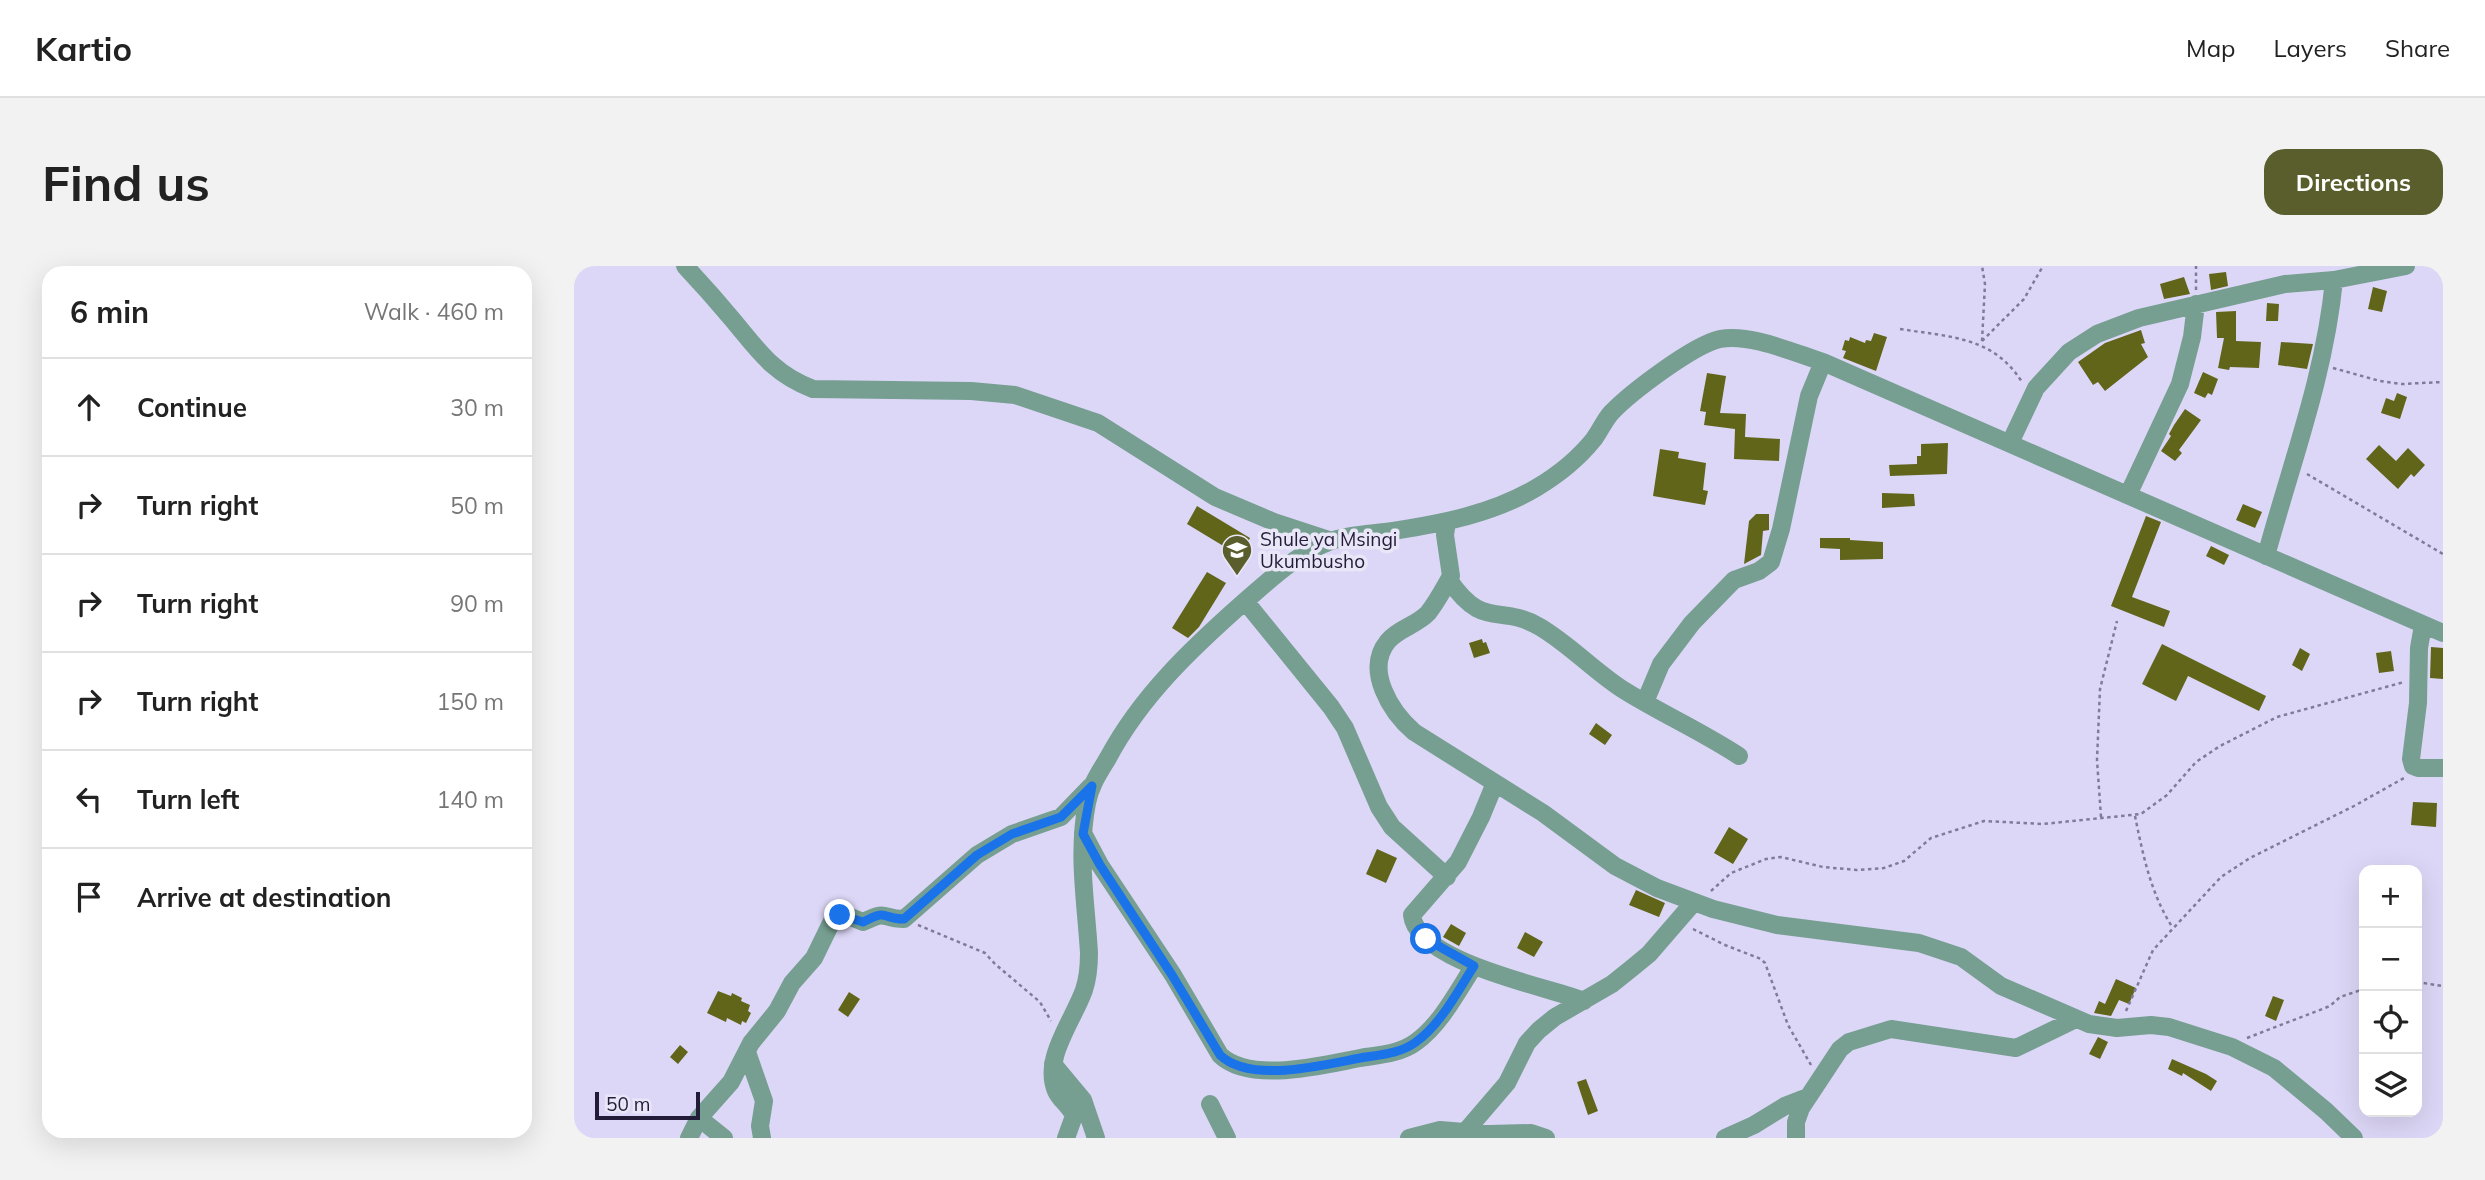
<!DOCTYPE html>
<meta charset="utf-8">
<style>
:root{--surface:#fff;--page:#f2f2f2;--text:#222;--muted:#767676;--line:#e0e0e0;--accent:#5a5e2c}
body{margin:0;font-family:Mulish,sans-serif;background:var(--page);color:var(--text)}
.controls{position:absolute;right:21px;bottom:21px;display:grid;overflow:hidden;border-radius:14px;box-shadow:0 7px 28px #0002}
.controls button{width:63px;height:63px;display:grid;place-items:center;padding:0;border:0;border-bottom:2px solid var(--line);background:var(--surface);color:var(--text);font:35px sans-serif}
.scale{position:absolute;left:21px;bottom:18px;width:105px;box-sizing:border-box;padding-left:7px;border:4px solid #231c39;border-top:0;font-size:19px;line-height:24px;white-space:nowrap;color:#231c39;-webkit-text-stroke:5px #e9e7f7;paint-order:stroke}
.stop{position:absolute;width:21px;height:21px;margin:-16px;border:5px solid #1a73e8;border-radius:50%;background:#fff}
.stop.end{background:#1a73e8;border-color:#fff;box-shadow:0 2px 7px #0008}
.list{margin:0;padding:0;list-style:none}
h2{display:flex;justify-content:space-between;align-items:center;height:91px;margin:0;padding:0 28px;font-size:30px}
h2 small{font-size:23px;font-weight:400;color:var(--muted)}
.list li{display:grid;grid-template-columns:46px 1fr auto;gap:21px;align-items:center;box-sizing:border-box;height:98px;padding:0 28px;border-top:2px solid var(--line)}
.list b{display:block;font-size:26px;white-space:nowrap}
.list em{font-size:23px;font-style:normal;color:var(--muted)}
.icon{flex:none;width:38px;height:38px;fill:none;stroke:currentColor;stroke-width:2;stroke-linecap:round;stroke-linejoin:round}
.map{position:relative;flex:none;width:1869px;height:872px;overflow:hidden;border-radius:21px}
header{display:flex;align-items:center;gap:42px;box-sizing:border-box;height:98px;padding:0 35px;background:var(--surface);border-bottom:2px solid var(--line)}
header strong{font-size:33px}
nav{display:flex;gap:38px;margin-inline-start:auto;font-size:24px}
.intro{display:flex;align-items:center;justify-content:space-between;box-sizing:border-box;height:168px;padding:0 42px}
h1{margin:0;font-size:49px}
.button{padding:18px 32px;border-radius:21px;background:var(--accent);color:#fff;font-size:24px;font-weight:700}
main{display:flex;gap:42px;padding:0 42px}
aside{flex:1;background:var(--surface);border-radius:21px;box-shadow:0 7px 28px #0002}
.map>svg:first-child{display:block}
.building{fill:#60651a}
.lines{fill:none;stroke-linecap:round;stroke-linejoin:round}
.path{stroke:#817a99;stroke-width:2.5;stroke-dasharray:3.5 3.5;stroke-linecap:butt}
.minor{stroke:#769f92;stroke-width:18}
.route{stroke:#1a73e8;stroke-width:9}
.labels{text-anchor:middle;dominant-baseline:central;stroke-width:7;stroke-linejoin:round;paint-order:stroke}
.poi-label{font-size:19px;fill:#231c39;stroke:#e9e7f7;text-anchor:start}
</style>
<header>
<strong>Kartio</strong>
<nav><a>Map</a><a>Layers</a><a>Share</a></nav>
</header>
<div class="intro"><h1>Find us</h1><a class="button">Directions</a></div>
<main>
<aside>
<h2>6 min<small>Walk · 460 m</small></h2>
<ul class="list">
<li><svg class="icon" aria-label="ahead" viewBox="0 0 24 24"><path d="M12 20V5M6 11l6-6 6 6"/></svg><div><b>Continue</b></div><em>30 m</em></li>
<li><svg class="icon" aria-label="right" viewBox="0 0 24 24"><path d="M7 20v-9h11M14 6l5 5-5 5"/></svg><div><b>Turn right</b></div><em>50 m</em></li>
<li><svg class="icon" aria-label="right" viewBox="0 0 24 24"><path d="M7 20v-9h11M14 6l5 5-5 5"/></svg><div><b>Turn right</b></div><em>90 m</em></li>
<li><svg class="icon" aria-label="right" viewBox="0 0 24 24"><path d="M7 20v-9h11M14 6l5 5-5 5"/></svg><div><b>Turn right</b></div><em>150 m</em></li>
<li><svg class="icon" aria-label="left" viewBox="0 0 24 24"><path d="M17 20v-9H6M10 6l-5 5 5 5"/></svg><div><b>Turn left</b></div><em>140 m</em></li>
<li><svg class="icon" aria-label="arrive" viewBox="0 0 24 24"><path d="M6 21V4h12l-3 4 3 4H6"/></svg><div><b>Arrive at destination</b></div></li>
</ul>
</aside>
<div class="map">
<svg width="1869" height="872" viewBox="0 0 1869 872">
<rect width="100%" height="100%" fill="#ddd7f7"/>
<path class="building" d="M1652,6L1654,20L1637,24L1635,8Z
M1610,11L1616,28L1590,33L1586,18Z
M1799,21L1813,25L1808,46L1794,43Z
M1693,37L1705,38L1704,55H1692Z
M1662,45V75L1687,76L1685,102L1656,101L1655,104L1644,102L1650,72H1643L1642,46Z
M1567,64L1571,77L1567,78L1574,91L1531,125L1524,116L1519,119L1504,96L1531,77Z
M1300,67L1313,71L1302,105L1269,92L1272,85L1268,84L1271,74L1275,75L1276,71L1291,77L1292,74L1297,75Z
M1707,76L1739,78L1733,103L1704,99Z
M1629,106L1644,113L1638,129L1634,127L1631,132L1620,127Z
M1133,107L1152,110L1146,147L1172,148L1171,171L1206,173L1205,195L1160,193L1161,163L1130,159L1132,146L1126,145Z
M1823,127L1833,131L1826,153L1807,147L1812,132L1820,135Z
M1611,143L1627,154L1605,184L1608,187L1601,195L1587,185L1597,170L1595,168L1600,159Z
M1374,177L1373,208L1316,210L1315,199L1343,198V190H1347V178Z
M1805,179L1822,195L1834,182L1851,199L1840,211L1837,208L1824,223L1792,193Z
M1086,183L1105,186L1104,192L1132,197L1129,224L1134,225L1131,239L1079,230Z
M1308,227L1340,228L1341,240L1308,242Z
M1669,238L1688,246L1681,262L1662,254Z
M623,240L676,272L666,290L613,258Z
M1182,248H1195V264L1189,265L1187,289L1170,298L1175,255Z
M1572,250L1587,256L1558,331L1596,345L1590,361L1537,340Z
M1246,272H1276V274L1309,276V293L1266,294V283L1246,282Z
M1637,280L1655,289L1650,299L1632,290Z
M633,306L652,317L625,361L614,372L598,362Z
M908,373L909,377L912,376L916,387L900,392L895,377Z
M1588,378L1692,430L1685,445L1614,410L1602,435L1568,418Z
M1857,381L1869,382V413L1856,412Z
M1726,382L1736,388L1728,405L1718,399Z
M1817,385L1820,405L1805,407L1802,387Z
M1022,457L1038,469L1031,479L1015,468Z
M1839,536L1863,537L1862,561L1837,559Z
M1155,561L1174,573L1159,598L1140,587Z
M803,583L823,592L812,617L792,608Z
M1062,624L1091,637L1085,651L1055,639Z
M877,658L892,667L885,680L869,671Z
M951,666L969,676L960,691L943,682Z
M1542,713L1562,722L1555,738L1545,734L1537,750L1520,747L1525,735L1531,738Z
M144,725L157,730L158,727L168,732L167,735L176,739L174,745L177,747L172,757L168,755L167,759L153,752L152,756L133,747Z
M275,726L286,733L274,751L264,744Z
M1699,730L1710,734L1702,755L1691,750Z
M1524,771L1534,776L1526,793L1515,788Z
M106,779L114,786L104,798L96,791Z
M1598,793L1632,808L1643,815L1637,825L1609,807L1608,810L1594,803Z
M1012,813L1024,845L1014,849L1003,816Z"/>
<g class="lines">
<path class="path" d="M1622,24V0
M1326,63C1375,71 1419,70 1448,116
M1408,75L1450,33L1469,0
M1408,75L1411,18L1408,0
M1759,102L1806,115L1828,118L1869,116
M1733,208L1869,288
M1561,550C1569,589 1577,629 1599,662
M1527,551L1523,494L1526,423L1543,355
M1137,625L1157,607L1192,593L1207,591L1249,601L1283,604L1310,602L1330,595L1357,572L1410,555L1469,558L1567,548L1593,529L1622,496L1646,480L1703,451L1830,416
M344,659L411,687L421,698L466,736L477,755
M1119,663L1151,679L1187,693L1191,697L1214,759L1237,799
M1843,719L1849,717L1869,720
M1552,745L1579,684L1647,611L1676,592L1780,540L1830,512
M1673,772L1756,740L1766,731L1790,723"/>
<path class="minor" d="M111,0C127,17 143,35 158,53C184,84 199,108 239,123L397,125L441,129L524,157L641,231L700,256L758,275
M1436,177L1462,122L1495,86L1523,68L1565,52L1711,18L1760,14L1832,0
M1554,229L1606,118L1618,71L1622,38
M873,256L871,269L877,310C870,322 863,336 854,347C843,359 825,362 814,375C790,404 817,446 840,466L969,547L1041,600L1083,622L1139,643L1203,659L1345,677L1387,691L1427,720L1515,758L1543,762L1577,759L1595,761L1658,781L1700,802L1752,845L1780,872
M1692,290C1717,198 1751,109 1760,14
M875,314C910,365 925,337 966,361C996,379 1019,404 1048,423C1086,447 1127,465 1165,490
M671,335L757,441L771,462L805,541L818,561L873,611
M1849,359L1845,382L1844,437L1837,493L1839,500L1844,502H1869
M1071,436L1087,398L1118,357L1160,314L1185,305L1197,296L1207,263L1235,130L1249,96
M921,517L907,551L884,596L838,649C843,696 971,720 1010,735
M509,567L526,599L599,709L646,789C676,818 749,799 786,792C804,789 826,788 842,776C867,758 883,726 900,700
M173,786L190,835L186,860L188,872
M479,798L509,834L522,872
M636,838L653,872
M125,852L150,872
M891,866L933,817L953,777L965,764L981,751L1038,718L1058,702L1075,688L1120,636
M115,872L125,852L157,816L177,777L203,745L218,717L240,692L260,651L272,649L289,656C316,643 306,653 330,653L403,589L438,568L487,551L517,520
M492,872L500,850C496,840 486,834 482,825C468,793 500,753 510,724C514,712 515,700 515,687C512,636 503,588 513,537C516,520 525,507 534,492C567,430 618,382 670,336C697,313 722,288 757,275C776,268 799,268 819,265C869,257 918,248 962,222C984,209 1004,193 1020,173C1026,165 1030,155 1037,147C1056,127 1119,79 1146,73C1176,67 1220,87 1249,96L1869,367
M835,872L866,864L915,868L957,867L972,872
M1151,872L1180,859L1211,840L1234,831
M1222,872V856L1227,842L1266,783L1275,776L1317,763L1442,782L1502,753"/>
</g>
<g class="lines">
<path class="route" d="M266,649L289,656C316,642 306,653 330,653L403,589L438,568L487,551L518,520L509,568L526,599L598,709L646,789C676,818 749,799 786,792C804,789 826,788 842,776C867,758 883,726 900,700L852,673"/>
</g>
<defs>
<g id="school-pin" transform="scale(1.575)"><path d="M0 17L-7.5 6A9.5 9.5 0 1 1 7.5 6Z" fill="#5a5e2c" stroke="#e9e7f7"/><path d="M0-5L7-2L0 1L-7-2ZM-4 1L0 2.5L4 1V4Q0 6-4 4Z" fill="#fff"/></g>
</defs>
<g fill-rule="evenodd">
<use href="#school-pin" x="663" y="284"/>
</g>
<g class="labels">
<g class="poi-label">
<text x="686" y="273">Shule ya Msingi<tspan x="686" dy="22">Ukumbusho</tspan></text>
</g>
</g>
</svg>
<div class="controls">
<button>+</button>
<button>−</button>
<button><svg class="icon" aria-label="locate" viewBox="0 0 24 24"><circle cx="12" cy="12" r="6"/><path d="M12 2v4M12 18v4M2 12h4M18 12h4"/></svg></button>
<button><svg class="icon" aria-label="layers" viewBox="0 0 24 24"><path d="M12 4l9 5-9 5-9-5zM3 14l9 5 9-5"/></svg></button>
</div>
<div class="scale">50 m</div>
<div class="stop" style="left:852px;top:673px"></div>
<div class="stop end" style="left:266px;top:649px"></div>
</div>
</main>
